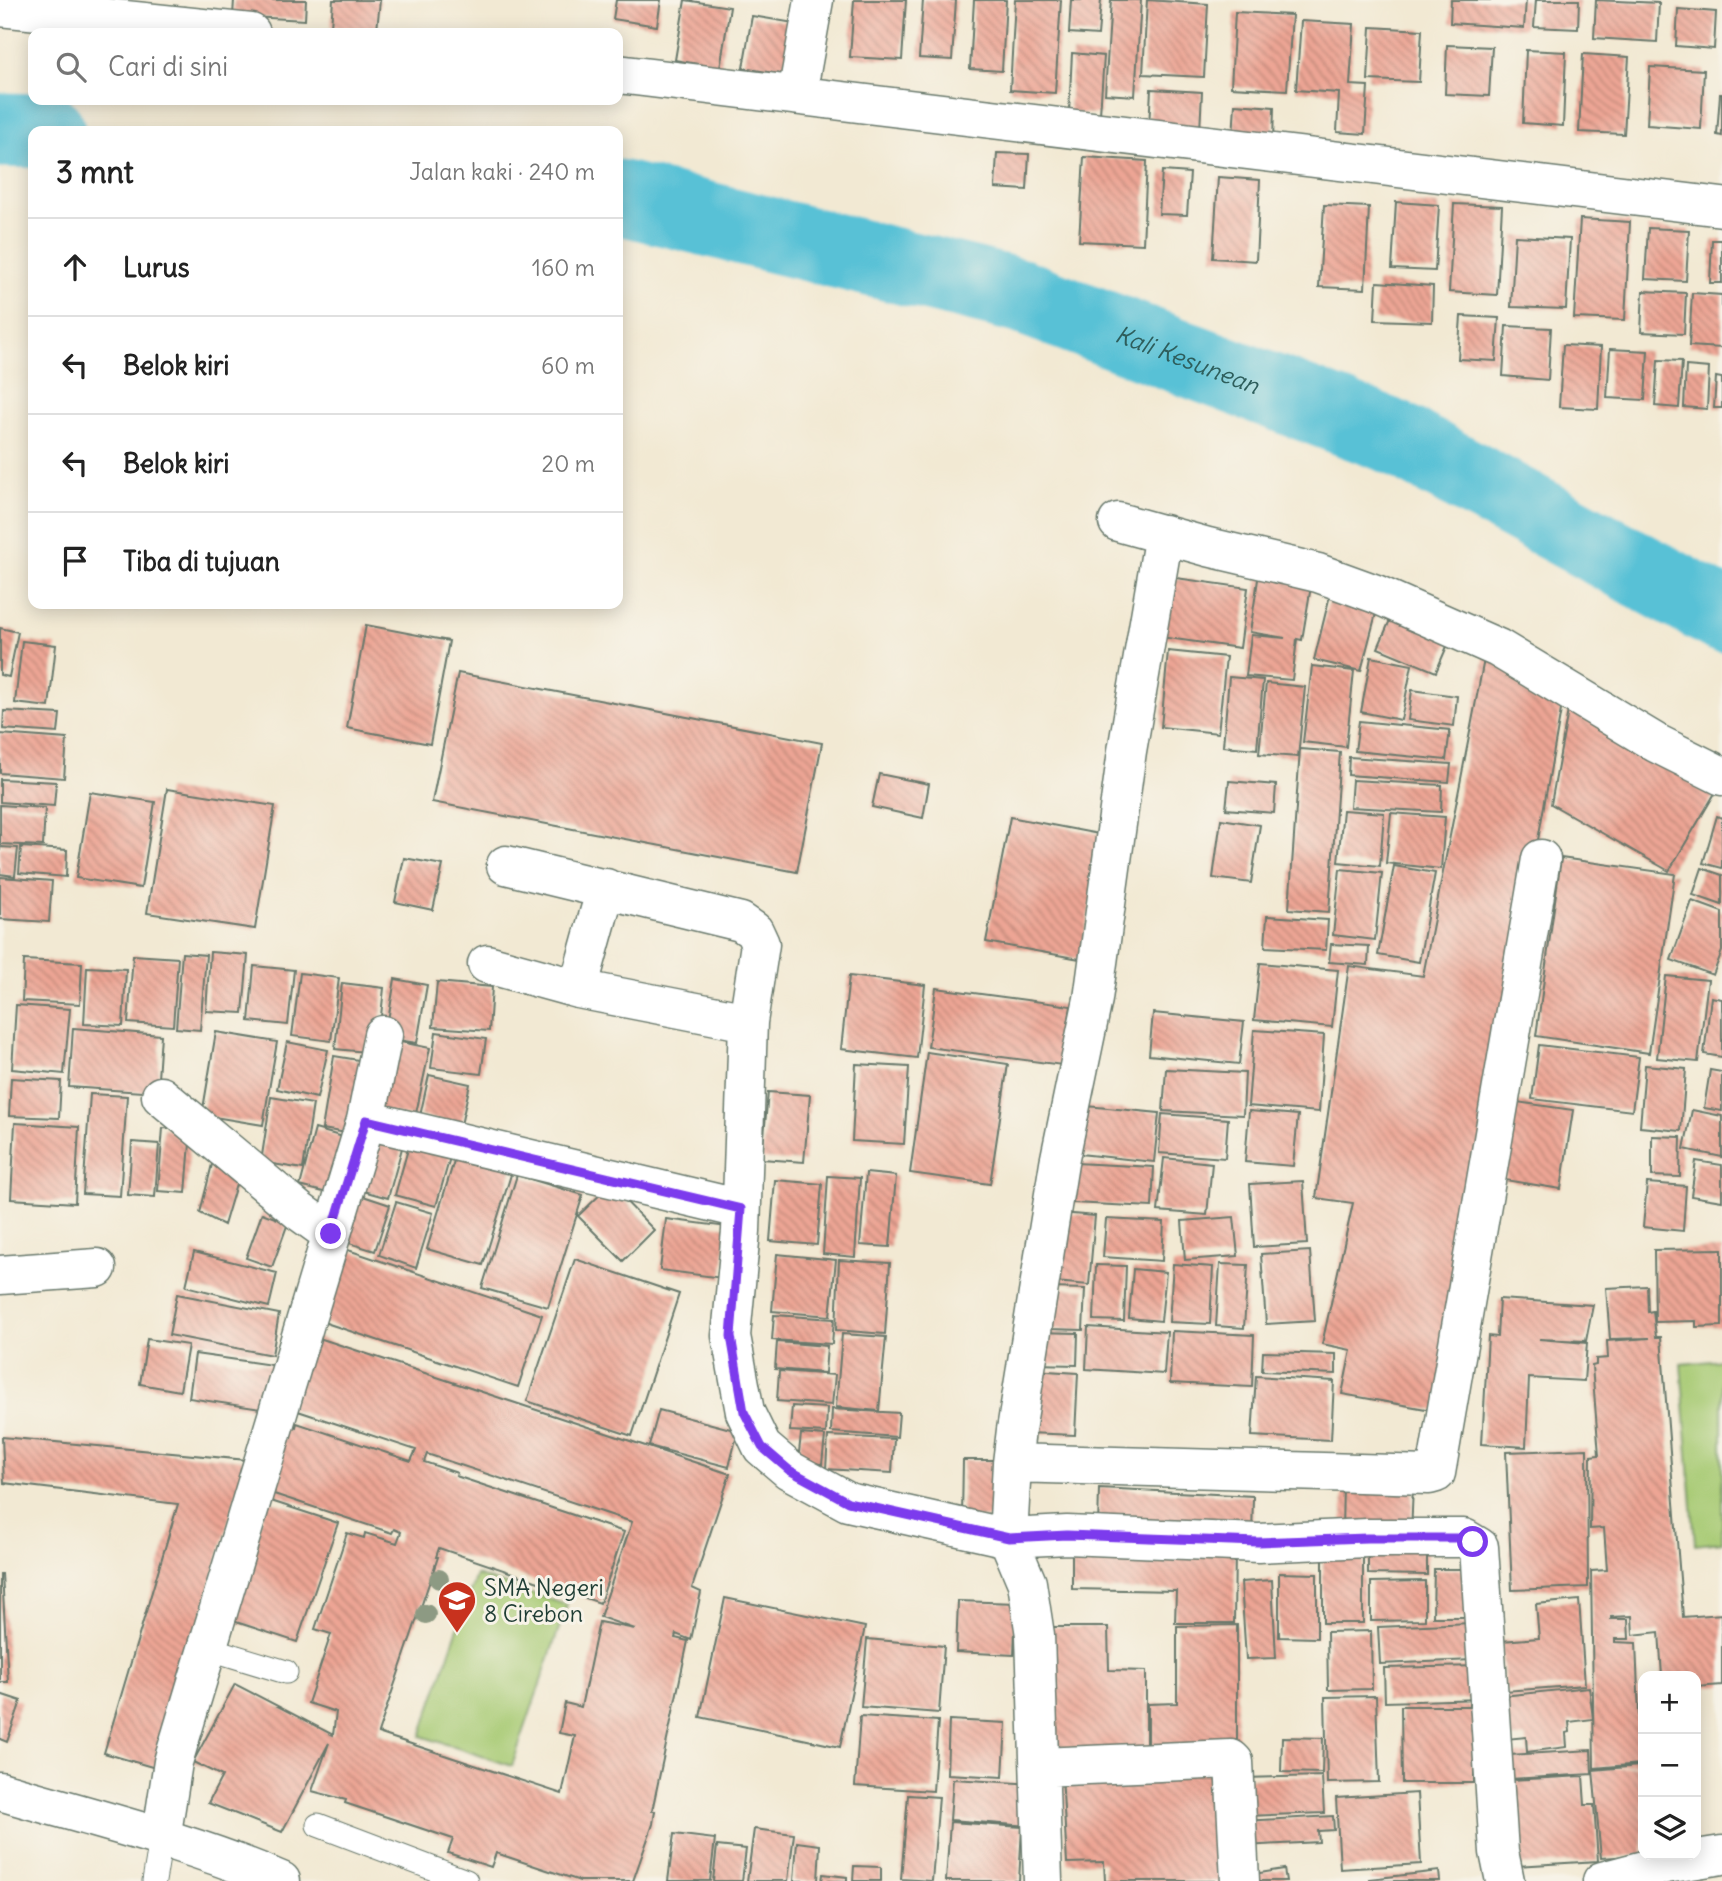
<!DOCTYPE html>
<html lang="id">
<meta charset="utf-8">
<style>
:root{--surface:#fff;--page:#f6f6f6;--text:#222;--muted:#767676;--line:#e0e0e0}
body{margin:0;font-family:Delius,sans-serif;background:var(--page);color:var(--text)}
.controls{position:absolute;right:21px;bottom:21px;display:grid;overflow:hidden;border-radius:14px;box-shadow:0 4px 18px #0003}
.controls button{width:63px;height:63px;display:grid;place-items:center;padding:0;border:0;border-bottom:2px solid var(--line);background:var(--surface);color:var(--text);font:35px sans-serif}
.stop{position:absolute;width:21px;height:21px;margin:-16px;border:5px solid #7c3aed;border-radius:50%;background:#fff}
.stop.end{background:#7c3aed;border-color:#fff;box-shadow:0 2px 7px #0008}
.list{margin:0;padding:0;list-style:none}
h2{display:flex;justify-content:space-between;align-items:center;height:91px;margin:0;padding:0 28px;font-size:30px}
h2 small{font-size:23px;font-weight:400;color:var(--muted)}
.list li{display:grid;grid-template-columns:46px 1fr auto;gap:21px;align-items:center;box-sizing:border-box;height:98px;padding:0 28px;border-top:2px solid var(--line)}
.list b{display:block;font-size:26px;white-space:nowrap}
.list em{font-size:23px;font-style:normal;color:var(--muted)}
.icon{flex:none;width:38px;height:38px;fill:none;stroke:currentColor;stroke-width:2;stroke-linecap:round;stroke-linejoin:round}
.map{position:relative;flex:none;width:1722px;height:1881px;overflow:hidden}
.search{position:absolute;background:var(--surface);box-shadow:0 4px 18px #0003;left:28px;top:28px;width:595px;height:77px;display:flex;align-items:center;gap:18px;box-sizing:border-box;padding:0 24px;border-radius:14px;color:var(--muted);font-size:26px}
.panel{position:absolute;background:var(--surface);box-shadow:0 4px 18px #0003;left:28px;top:126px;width:595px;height:483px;border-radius:14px}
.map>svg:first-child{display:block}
.pitch{fill:#a7ca73;stroke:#638454;stroke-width:2}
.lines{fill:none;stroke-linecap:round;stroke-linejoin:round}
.river{stroke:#59c1d6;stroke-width:75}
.building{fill:url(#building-back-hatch);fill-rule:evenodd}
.service-casing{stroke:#69796c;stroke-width:25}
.minor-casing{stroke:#69796c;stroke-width:41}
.tertiary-casing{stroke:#69796c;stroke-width:41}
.service{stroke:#fff;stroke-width:23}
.minor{stroke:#fff;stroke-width:38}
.tertiary{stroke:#fff;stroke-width:38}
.tree{fill:#8d9a83}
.route{stroke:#7c3aed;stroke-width:9}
.labels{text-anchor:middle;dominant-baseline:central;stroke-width:6;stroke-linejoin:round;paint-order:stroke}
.poi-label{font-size:23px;fill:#1f3d34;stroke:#f7f3e8;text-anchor:start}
.water-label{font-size:24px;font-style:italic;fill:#2e5e5c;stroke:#f7f3e8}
</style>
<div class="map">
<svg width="1722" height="1881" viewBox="0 0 1722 1881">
<defs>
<pattern id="building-back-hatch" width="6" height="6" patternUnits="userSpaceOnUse" patternTransform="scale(1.75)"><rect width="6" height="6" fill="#eda594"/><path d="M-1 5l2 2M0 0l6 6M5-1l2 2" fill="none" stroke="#bf887a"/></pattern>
</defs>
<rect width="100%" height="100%" fill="#f7f3e8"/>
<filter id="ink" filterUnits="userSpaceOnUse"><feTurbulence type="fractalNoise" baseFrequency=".0143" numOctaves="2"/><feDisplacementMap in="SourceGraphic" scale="14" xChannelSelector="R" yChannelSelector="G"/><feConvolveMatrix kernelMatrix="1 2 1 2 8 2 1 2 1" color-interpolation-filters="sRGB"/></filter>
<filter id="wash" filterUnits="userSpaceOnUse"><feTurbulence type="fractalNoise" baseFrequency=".00686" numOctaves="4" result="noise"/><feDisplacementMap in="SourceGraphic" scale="28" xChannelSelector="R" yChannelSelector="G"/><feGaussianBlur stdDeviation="1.57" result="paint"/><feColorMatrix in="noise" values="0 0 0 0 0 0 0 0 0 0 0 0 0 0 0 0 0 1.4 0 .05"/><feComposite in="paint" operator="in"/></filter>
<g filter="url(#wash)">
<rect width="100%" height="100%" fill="#f2e9d3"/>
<path class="pitch" d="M1722,1360V1542L1695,1545L1681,1364Z
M476,1575L567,1605L512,1766L421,1736Z"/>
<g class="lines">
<g class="river">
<path d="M0,130L48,131"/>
<path id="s1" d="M618,197L1020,296L1396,438L1722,615"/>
</g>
</g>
<g id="blocks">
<path class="building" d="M234,0H306L305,20L233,16Z
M333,0H380L377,30L331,27Z
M616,0H661L657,26L613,19Z
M685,0L730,7L720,68L675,60Z
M854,0H906L902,60L850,57Z
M923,0H956L952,60L919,58Z
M974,0H1006L1002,71L970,69Z
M1015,0H1061L1055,93L1010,90Z
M1071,0H1101L1098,35L1069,33Z
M1111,0H1141L1135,96L1105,94Z
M1147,0L1208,4L1204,77L1143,74Z
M1451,0H1526L1524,28L1450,23Z
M1536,0H1579L1578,29L1534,27Z
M1596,0L1659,3L1657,42L1594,38Z
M1678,9L1716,12L1714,49L1676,46Z
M1235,12L1292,15L1287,90L1231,87Z
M752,16L800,24L791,76L743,68Z
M1301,21L1354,24L1350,85L1368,86L1365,134L1337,132L1339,93L1296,90Z
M1371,27L1422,30L1419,82L1368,80Z
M1447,45L1492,47L1489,96L1445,94Z
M1526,50L1566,52L1563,126L1523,123Z
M1072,53L1104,56L1100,114L1069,113Z
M1583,54L1629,57L1624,134L1579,132Z
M1650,67L1704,70L1701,129L1647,125Z
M1151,89L1202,92L1200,131L1149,127Z
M1720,94H1722V136L1717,135Z
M1235,104L1274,107L1273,141L1233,138Z
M997,153L1029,154L1027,190L995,188Z
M1084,157L1147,161L1143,244L1079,241Z
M1162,171L1190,173L1187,215L1159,214Z
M1218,177L1260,180L1256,261L1213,258Z
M1396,202L1439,205L1435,271L1392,269Z
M1454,204L1502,206L1497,295L1449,292Z
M1324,205L1369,207L1365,289L1319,287Z
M1580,219L1630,222L1625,320L1574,318Z
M1648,228L1689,230L1686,281L1645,279Z
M1515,236L1570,239L1566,309L1511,307Z
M1712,240H1722V283H1710Z
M1377,282L1433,286L1432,322L1375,320Z
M1643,291L1686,293L1684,334L1641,332Z
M1692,293L1722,295V348L1689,346Z
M1461,316L1499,318L1496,361L1458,359Z
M1506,326L1551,328L1548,380L1503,376Z
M1563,345L1601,347L1598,409L1559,407Z
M1610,349L1648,351L1645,400L1607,398Z
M1658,360L1682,361L1679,408L1655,406Z
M1686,366L1709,368L1707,409L1684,407Z
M1716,377L1722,378V408H1714Z
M1260,566L1313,574L1302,640L1297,639L1292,680L1246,676L1251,635L1285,638L1250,632Z
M1169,577L1248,588L1240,648L1160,637Z
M1332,587L1380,598L1361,671L1314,660Z
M1396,606L1454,630L1436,672L1378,648Z
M366,625L449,641L430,744L347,728Z
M0,628L18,632L9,677L0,675Z
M22,641L56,645L49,707L15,703Z
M1168,651L1226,657L1218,733L1161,727Z
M1485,654L1564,693L1437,1411L1342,1394L1351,1350L1322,1344L1353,1203L1316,1198L1349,966L1423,976Z
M1371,657L1412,665L1401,720L1361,712Z
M1312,666L1354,671L1346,747L1303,742Z
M458,673L822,743L797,872L432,802Z
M1229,677L1263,680L1257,749L1223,746Z
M1266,683L1305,687L1298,757L1259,754Z
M1412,690L1457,696L1454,726L1408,720Z
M1569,705L1718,788L1669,871L1551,804Z
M4,711L60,714L58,733L3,729Z
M1359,721L1450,730L1446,760L1355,751Z
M0,734L67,739L64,778L0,773Z
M1300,749L1340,752L1329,912L1289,909Z
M1349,757L1451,764L1449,782L1348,775Z
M879,774L929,784L923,818L872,807Z
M0,779L56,782L54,806L0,802Z
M1352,780L1442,785L1441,812L1350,807Z
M1229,781L1276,785L1274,813L1226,809Z
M167,789L275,806L255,929L147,913Z
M90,792L155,802L141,888L76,878Z
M0,805L45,808L43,846L0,844Z
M1343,810L1384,813L1380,866L1338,862Z
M1391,813L1445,817L1441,869L1386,863Z
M1717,816L1722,818V868L1703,863Z
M1010,817L1104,835L1080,959L986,942Z
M1221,819L1260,825L1251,883L1213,878Z
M0,847L18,848L15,876L0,874Z
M21,847L67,850L66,877L19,873Z
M404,858L443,865L433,910L395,902Z
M1561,858L1675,874L1649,1053L1536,1036Z
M1394,866L1435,873L1419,962L1378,955Z
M1702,868L1722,875V905L1693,895Z
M1340,869L1382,873L1375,940L1333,935Z
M0,877L52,881L49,922L0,919Z
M1692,901L1722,912V951L1713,975L1671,960Z
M1267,916L1328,920L1326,950L1265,947Z
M1331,944L1369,946L1368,965L1329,962Z
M210,952L248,955L243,1013L206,1011Z
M182,953L206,955L200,1030L176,1028Z
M133,955L178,958L173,1026L128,1023Z
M24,960L82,963L80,1004L22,1001Z
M1260,963L1338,970L1332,1027L1254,1020Z
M254,966L294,970L288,1025L249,1021Z
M87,967L126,969L123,1026L84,1024Z
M300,973L339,978L331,1041L292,1036Z
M849,976L925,985L917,1058L841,1049Z
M1666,976L1708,980L1698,1062L1657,1058Z
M395,979L427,985L417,1043L385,1038Z
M437,982L492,987L489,1031L433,1027Z
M342,983L384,988L377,1053L335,1049Z
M936,988L1071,1006L1062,1065L928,1047Z
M1711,997L1722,999V1057L1704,1054Z
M16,1005L70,1009L64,1074L12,1069Z
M1153,1013L1244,1022L1239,1064L1149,1055Z
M73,1028L161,1035L157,1093L69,1087Z
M1254,1030L1324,1035L1319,1112L1248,1106Z
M216,1032L277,1042L263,1125L202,1115Z
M436,1032L486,1039L481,1074L431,1068Z
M391,1040L430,1048L415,1118L376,1109Z
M287,1042L328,1050L317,1098L277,1089Z
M1539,1045L1639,1057L1632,1111L1532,1099Z
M927,1052L1008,1064L990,1184L910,1173Z
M334,1056L371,1062L359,1135L322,1129Z
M856,1064L909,1067L904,1144L852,1141Z
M1645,1065L1686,1069L1681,1131L1640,1127Z
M1166,1069L1245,1073L1243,1115L1163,1111Z
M1710,1070L1722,1072V1111L1704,1108Z
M429,1075L470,1084L461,1125L420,1116Z
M11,1078L61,1081L59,1118L9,1116Z
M768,1092L810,1095L804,1162L762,1159Z
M90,1094L127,1096L120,1196L83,1194Z
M271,1097L313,1104L303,1169L261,1162Z
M1517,1102L1573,1110L1561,1189L1505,1180Z
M1076,1105L1159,1113L1154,1162L1071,1153Z
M1692,1110L1722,1116V1157L1684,1149Z
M1249,1111L1298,1115L1293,1166L1245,1162Z
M1162,1114L1228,1119L1225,1158L1159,1153Z
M15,1123L79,1127L75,1203L11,1199Z
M367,1123L406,1134L388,1198L349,1187Z
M163,1128L191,1130L186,1193L158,1191Z
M315,1129L354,1140L339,1196L300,1186Z
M412,1135L453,1147L436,1206L395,1195Z
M1652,1136L1681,1137L1680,1177L1652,1176Z
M132,1142L159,1144L155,1197L128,1195Z
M457,1151L513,1168L483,1265L427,1249Z
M215,1152L240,1171L224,1225L200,1213Z
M1164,1158L1212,1163L1207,1215L1158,1211Z
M1696,1161L1722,1165V1201L1691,1196Z
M1075,1163L1154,1167L1152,1207L1073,1203Z
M866,1173L896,1176L890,1247L860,1245Z
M517,1175L583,1195L548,1307L482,1288Z
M828,1176L860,1178L855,1257L823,1254Z
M775,1180L822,1184L817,1245L770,1241Z
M1303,1181L1307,1244L1254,1247L1250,1184Z
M1647,1183L1686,1186L1683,1231L1643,1227Z
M610,1185L654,1230L623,1261L578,1216Z
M348,1191L390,1205L375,1251L333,1238Z
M396,1202L433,1213L416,1268L379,1255Z
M262,1213L288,1223L272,1267L246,1258Z
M1060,1213L1095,1216L1089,1285L1054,1282Z
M1234,1217L1238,1256L1185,1260L1182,1221Z
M666,1219L728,1227L722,1278L660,1270Z
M1106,1219L1164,1222L1162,1261L1103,1257Z
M342,1248L542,1315L518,1387L317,1320Z
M1722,1249V1326L1696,1327V1321L1655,1322L1654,1250Z
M1310,1251L1315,1321L1266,1324L1261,1254Z
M194,1252L277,1273L269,1307L186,1286Z
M777,1254L836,1260L830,1316L772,1311Z
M575,1259L679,1294L632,1436L527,1401Z
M839,1260L890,1263L885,1334L836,1330Z
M1173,1264L1213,1267L1210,1324L1169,1322Z
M1220,1264L1248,1265L1244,1328L1216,1326Z
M1096,1265L1126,1266L1124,1321L1094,1320Z
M1133,1269L1166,1272L1161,1321L1129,1318Z
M1647,1286L1648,1312L1653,1311L1656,1337H1661L1683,1617L1722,1614V1685L1696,1687V1676H1662L1659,1632L1633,1635L1632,1616L1611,1617V1619H1628L1629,1639H1615V1642L1636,1643L1641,1764L1594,1768L1591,1571L1607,1570L1604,1528L1590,1529L1591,1456L1599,1455L1592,1366L1596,1365V1359L1608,1358L1607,1341L1650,1338L1610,1339L1606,1288Z
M1051,1288L1085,1289L1083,1330L1050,1329Z
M177,1294L279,1314L272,1355L169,1335Z
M1499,1299L1593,1305L1586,1341L1539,1339L1587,1343L1584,1381L1529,1378L1526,1447L1482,1444L1488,1336L1497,1337Z
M774,1315L834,1319L832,1344L772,1340Z
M1088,1327L1167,1332L1164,1374L1086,1369Z
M1172,1331L1254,1335L1252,1387L1170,1383Z
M1035,1332L1078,1333L1077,1365L1035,1364Z
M842,1334L886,1337L879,1411L836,1407Z
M313,1336L730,1474L692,1588L701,1592L691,1640L676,1634L675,1638L688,1641L652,1811H655L653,1824L633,1881H580L496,1853L491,1867L448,1853L453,1839L345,1803L346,1800L312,1791L329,1743L282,1832L208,1803L222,1776L193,1762L235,1684L333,1735L336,1712L308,1703L331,1634L315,1629L347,1533L364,1538L365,1533L397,1543L401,1532L394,1529L392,1533L274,1494L284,1422L296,1427L297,1423L411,1461L416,1450L289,1408ZM427,1454L632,1522L600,1617L635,1629L599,1622L581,1707L565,1703L559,1733L575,1736L562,1794L378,1733L380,1727L438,1557H436L439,1548L600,1603L624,1532L456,1476L457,1473L424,1462Z
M147,1339L188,1345L180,1391L140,1384Z
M777,1342L827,1346L825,1373L775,1369Z
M1263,1352L1336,1354V1374L1262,1371Z
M195,1354L279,1366L273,1411L189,1398Z
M1031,1370L1078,1373L1075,1435L1028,1433Z
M779,1371L835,1375L832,1405L777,1401Z
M1256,1376L1334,1381L1331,1440L1252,1436Z
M792,1406L827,1408L826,1433L790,1431Z
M832,1409L899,1413L897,1437L831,1432Z
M659,1410L738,1431L729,1467L649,1446Z
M801,1434L825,1436L822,1464L798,1462Z
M828,1436L894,1439L892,1473L826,1469Z
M2,1437L246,1460L159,1769L104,1753L178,1504L4,1483Z
M1587,1449L1588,1587L1512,1590L1506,1452Z
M963,1460H1004V1518H962Z
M1343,1483L1413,1485L1411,1535L1342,1532Z
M1099,1488L1253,1496L1252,1537L1098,1529Z
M268,1500L338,1523L297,1642L227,1619Z
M1368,1542L1427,1543V1575L1368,1574Z
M1323,1546H1363V1623H1323Z
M1072,1547L1235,1550L1234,1623H1175L1176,1591L1072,1589Z
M1434,1569H1473L1472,1617H1433Z
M1279,1573L1317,1574V1638L1279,1637Z
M0,1574H2L8,1682H0Z
M1272,1580L1276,1658L1246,1659L1241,1582Z
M1425,1581V1620L1371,1621V1582Z
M725,1598L865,1627L840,1747L700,1717Z
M1579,1600L1585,1685L1505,1691L1501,1641L1539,1638L1536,1604Z
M958,1601L1016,1603L1014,1655L956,1652Z
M1471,1623L1473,1660L1380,1664L1378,1627Z
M1237,1625V1754L1148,1756V1704L1177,1703V1626Z
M1049,1627H1108L1109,1670L1146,1671V1758H1050Z
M1371,1631L1372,1689L1328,1690L1327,1632Z
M867,1639L944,1646L939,1713L861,1707Z
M1481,1666L1482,1699L1385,1702L1384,1668Z
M1589,1687L1593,1719L1569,1722L1570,1732L1566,1733L1567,1747L1527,1752L1526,1737L1496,1740L1492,1697Z
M0,1694L21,1701L7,1742L0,1739Z
M1376,1696L1379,1782L1327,1783L1325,1697Z
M1401,1706H1474V1783H1402Z
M860,1716L938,1721L933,1791L855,1786Z
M949,1720L1006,1723L1003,1777L947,1774Z
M1282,1737L1323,1738L1322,1773L1281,1772Z
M1591,1750L1592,1774L1510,1779L1509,1755Z
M1226,1765L1234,1881H1105L1104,1862L1067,1863L1062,1774Z
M1640,1766L1641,1770H1643V1855L1601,1858L1593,1770Z
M1322,1776L1324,1813L1245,1816L1244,1778Z
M1583,1776L1585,1805H1594L1598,1861L1516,1866L1510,1780Z
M953,1779L1033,1784L1030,1826L950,1820Z
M1417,1793L1421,1864L1340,1869L1336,1798Z
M908,1795L939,1797L932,1881L901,1879Z
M1333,1816L1334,1830L1318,1831L1319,1842L1244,1846L1242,1821Z
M950,1822L1022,1827L1019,1881H946Z
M754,1829L794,1834L788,1881H747Z
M674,1834L715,1839L710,1881H668Z
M797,1842L820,1845L818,1881H794Z
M717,1846L746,1849L742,1881H713Z
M854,1866L881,1867V1881H853Z
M1284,1869L1286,1881H1242L1241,1876Z
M1439,1871L1440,1881H1370V1879Z
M823,1874L847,1877V1881H822Z"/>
</g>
</g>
<g filter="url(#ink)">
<use href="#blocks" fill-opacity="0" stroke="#69796c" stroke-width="2"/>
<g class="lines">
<g class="service-casing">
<path id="service" d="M207,1648L286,1672
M318,1825L466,1881
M154,1881L161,1839"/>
</g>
<g class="minor-casing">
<path id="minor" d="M0,7L251,33
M618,74L1722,207
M797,95L814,0
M1118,522L1208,547L1318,573L1376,594L1498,648L1656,743L1722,776
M1164,534L1127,751L1093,999L1059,1163L1016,1430L1012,1463L1008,1538L1067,1535L1258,1543L1367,1538H1464L1479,1547L1499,1852L1505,1881
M506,865L741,922L754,931L760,944L748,1022L741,1231L731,1336L745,1412L762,1447L789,1470L848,1502L1008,1538L1027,1583L1035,1635L1043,1881
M487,964L578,989L748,1022
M578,989L606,888
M161,1096L299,1211L331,1234
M366,1120L741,1209
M0,1275L97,1268
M1012,1463L1429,1475L1436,1473L1541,859
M1040,1767L1231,1759L1234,1762L1240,1881
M161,1839L173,1762L366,1120L383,1035
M1602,1881L1666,1864L1722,1855"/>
</g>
<g class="tertiary-casing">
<path id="tertiary" d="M0,1791C92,1818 194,1843 281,1881"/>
</g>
<use href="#service" class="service"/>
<use href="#minor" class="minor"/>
<use href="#tertiary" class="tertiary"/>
</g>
<g class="tree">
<circle cx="439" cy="1579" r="10"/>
<circle cx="426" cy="1614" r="10"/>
</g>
</g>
<g class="lines" filter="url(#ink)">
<path class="route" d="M331,1234L366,1120L741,1209L731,1336L744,1412L762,1447L789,1470L848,1502L1009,1538L1067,1535L1258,1542L1367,1538H1464L1473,1542"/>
</g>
<defs>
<g id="school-pin" transform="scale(2.0125)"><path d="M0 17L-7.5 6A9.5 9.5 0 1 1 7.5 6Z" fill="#c8321e" stroke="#f7f3e8"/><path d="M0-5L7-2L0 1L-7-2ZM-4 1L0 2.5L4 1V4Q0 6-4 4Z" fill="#fff"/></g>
</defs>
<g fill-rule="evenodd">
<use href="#school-pin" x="457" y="1600"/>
</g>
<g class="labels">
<g class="poi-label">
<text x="484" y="1587">SMA Negeri<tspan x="484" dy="26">8 Cirebon</tspan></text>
</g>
<g class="water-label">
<text stroke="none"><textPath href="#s1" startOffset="593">Kali Kesunean</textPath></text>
</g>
</g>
</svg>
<div class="controls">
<button>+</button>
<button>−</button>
<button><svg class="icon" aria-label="layers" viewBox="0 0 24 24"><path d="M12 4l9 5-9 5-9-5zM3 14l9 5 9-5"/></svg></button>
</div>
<div class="stop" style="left:1473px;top:1542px"></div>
<div class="stop end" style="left:331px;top:1234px"></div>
<div class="search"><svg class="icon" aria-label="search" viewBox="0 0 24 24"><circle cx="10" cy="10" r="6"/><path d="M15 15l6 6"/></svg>Cari di sini</div>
<section class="panel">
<h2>3 mnt<small>Jalan kaki · 240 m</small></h2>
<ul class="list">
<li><svg class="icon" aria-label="ahead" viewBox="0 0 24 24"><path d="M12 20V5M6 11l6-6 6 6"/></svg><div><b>Lurus</b></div><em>160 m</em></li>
<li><svg class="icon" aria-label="left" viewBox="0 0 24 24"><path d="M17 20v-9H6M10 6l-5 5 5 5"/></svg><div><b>Belok kiri</b></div><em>60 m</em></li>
<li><svg class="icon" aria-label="left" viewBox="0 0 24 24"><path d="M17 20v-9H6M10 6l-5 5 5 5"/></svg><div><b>Belok kiri</b></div><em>20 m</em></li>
<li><svg class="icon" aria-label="arrive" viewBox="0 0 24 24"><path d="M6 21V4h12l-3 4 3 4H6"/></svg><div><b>Tiba di tujuan</b></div></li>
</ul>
</section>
</div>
